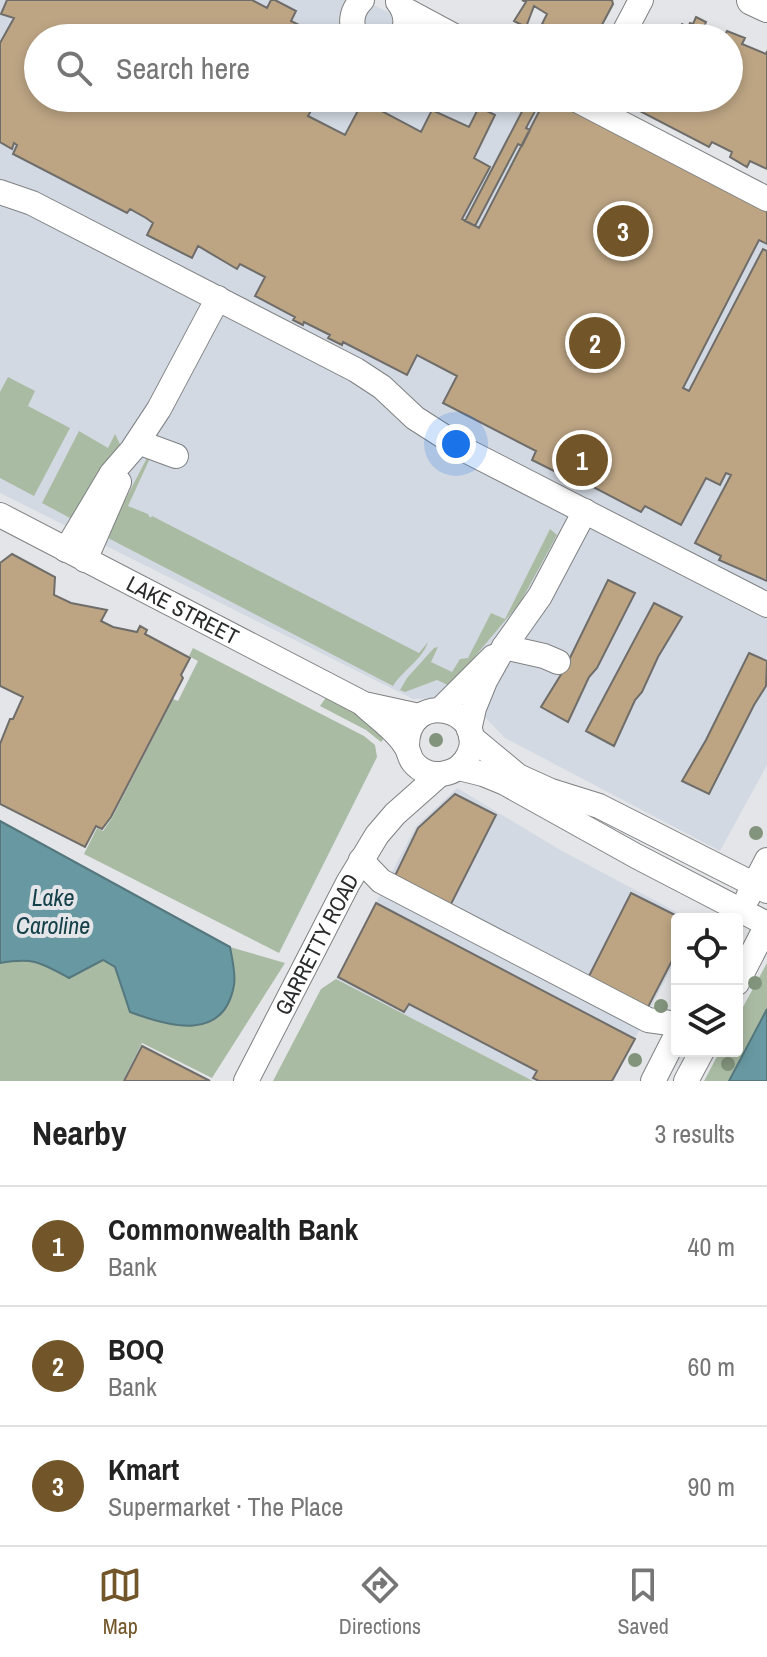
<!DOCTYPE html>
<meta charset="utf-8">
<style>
:root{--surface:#fff;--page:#f6f6f6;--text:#222;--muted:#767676;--line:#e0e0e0;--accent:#725629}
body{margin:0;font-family:"Archivo Narrow",sans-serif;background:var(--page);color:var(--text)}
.controls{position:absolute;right:24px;bottom:24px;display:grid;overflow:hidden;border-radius:8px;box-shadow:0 4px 12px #0003}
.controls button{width:72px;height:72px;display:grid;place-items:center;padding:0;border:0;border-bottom:2px solid var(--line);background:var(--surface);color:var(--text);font:40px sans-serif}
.you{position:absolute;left:456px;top:444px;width:28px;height:28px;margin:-20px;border:6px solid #fff;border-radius:50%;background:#1a73e8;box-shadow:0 0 0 12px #1a73e833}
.badge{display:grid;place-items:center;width:52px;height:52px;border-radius:50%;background:var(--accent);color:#fff;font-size:26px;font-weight:700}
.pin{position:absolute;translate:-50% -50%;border:4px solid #fff;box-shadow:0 2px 8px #0006}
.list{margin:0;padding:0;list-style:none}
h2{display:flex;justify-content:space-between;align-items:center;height:104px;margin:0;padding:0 32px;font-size:34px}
h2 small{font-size:26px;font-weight:400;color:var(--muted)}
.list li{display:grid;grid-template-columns:52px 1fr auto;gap:24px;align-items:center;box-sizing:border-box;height:120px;padding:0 32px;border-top:2px solid var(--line)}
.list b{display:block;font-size:30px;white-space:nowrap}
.list p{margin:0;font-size:26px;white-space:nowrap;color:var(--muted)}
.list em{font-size:26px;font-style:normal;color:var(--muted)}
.icon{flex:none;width:44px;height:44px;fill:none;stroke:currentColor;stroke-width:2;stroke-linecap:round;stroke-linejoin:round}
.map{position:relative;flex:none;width:767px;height:1081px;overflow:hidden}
.search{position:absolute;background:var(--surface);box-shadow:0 4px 12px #0003;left:24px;right:24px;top:24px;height:88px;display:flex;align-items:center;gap:20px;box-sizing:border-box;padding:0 28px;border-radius:44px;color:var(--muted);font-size:30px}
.sheet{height:464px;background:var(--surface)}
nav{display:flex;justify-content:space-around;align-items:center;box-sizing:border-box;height:112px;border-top:2px solid var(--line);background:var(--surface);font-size:22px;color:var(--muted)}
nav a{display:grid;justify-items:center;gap:4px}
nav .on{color:var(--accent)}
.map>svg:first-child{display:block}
.built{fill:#d3d9e2}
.green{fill:#aabba3}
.water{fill:#6898a1;stroke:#55777e;stroke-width:2}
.building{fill:#bda584;stroke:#6f6d6a;stroke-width:2}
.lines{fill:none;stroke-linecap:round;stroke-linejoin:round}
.minor-casing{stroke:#7f8183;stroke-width:26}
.major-casing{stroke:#7f8183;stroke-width:32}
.minor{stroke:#fff;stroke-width:24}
.major{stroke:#fff;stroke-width:30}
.tree{fill:#82947c}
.labels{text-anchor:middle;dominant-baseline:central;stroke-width:8;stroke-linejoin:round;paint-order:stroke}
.street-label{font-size:22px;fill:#2a2b2c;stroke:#e3e5e8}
.water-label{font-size:24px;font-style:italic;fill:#144049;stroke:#e3e5e8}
</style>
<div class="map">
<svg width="767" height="1081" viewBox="0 0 767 1081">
<rect width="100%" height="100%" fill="#e3e5e8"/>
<path class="built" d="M0,0H364L438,38H38V98H554L767,207V765L720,851L505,738L465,697L413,699L0,493Z
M457,788L562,851L688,918L677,919V957L613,1081H533L336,979L416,826Z"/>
<path class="green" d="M8,377L35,391L28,406L70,428L34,496L0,478V392Z
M79,431L108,448L115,434L120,444C108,463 88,507 70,518L42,503Z
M149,454L151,456L128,506L148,514L150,518L152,516L419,653L428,642C422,660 403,670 393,686L108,538L107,535Z
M550,529L557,535L520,603L450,686L437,680L405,692L400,690L407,678L434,648L438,647L431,662L452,672L460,659L468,658L491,613L505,619Z
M193,648L364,736L375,745L377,757L279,953L84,854L97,828L103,831L112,818L173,699L178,701L198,661L189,656Z
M327,696L356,713L385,737L381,742L366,730L320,706Z
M230,947L285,963L212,1078L142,1043L123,1081H0V963C33,957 40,962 69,978L103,959L115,967L120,980L235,982Z
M767,963V1081H704L720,1051H737V1018Z
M336,979L533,1081H273L321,989Z"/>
<path class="water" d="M0,821L230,947C232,959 236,973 234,985C224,1042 170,1027 130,1012L115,967L103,960L69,978C40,962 33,957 0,963Z
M767,1009V1081H729Z"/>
<path class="building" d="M7,0H252L267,8L271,0H275L296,11L291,21L317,34L315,38H38V98H318L308,116L345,135L363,101L421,132L432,110L469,127L479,107L495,115L474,158L490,167L462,219L479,228L546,98H562L767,203V244L759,240L683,388L689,391L763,249L767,251V581L719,560L721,556L695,543L731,475L726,473L720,485L706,478L681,525L645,506L641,512L582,481L580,484L532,460L536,451L443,403L457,376L417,355L407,375L343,342L342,345L328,338L330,335L304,322L303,325L293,320L295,317L255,296L265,277L240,264L237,269L198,246L192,258L147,235L153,223L146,218L130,209L127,213L13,154L17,145L14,143L12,149L0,142V43L14,18L1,14Z
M522,0H612L613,4L595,38H582L576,35L575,38H561L551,33L553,29L542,24L547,14L534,6L526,27L514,21L526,2Z
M696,17L706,22L704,27L724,36L727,31L745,38L742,44L766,54L767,51V169L750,161L747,167L730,157L732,152L712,142L709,147L632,107L634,98H655V101L676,111L689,99L687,98H729V38H663L666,30L677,34L682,24L688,27L690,23L693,24Z
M529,98H542L526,128L530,130L522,146L518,144L475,226L465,221Z
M12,554L55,577L54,595L71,603L107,610L101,621L113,627L137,632L140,626L147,630L145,634L190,658L181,675L183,678L111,817L102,829L96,826L85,847L0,804V744L10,719H13L23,697L0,686V563Z
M608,580L635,593L597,668L589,677L568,722L541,707L565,668Z
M654,603L682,617L658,657L642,692L635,700L614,746L586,731Z
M749,653L767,661L766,686L754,705L709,794L682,781L706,740Z
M455,794L496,815L448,910L392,882L418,828Z
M631,893L683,919H677V951L647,1009L588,978Z
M376,903L635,1039L612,1081H539L533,1078L537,1071L409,1004L404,1012L338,977Z
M142,1046L210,1081H124Z"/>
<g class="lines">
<g class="minor-casing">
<g id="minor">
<path d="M398,2C407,13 408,25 401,38"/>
<path d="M404,9L458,38"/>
<path d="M357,38C349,24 351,11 362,0"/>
<path d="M621,38L641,0"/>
<path d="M573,98L767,199"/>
<path d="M0,192L32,203L356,370L382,387L415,418L465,450L767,605"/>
<path d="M138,442L176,456"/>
<path id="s1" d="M0,515L364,704L419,716"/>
<path d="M66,550L112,473L132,450L159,409L218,298"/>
<path d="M85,560L119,482"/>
<path d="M504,647L544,656L558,662"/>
<path d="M365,706C378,718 396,730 405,745C409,750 409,757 413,762C428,781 459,777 469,754C488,708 407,688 407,746"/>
<path d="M440,710L493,657"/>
<path d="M469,730L474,708L485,681L504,647L540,596L585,511"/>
<path d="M471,737L518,776L551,791L599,806L767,891"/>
<path d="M459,768L483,774L505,783L636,856L767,924"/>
<path d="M361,860L381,881L648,1020L677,1024"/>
<path d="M748,897L767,860"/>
<path d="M737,983L767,925"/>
<path id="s2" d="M246,1081L348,883L377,835L395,814L439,775"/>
<path d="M653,1081L677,1034"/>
<path d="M686,1081L702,1051"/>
</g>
</g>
<g class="major-casing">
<path id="major" d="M752,0L767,7"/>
</g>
<use href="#minor" class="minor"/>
<use href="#major" class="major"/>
</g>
<g class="tree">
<circle cx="436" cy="740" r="7"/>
<circle cx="756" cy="833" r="7"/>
<circle cx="755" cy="983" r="7"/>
<circle cx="661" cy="1006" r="7"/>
<circle cx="635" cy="1060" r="7"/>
<circle cx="728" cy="1064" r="7"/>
</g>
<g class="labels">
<g class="street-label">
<text stroke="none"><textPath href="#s1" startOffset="206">LAKE STREET</textPath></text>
<text stroke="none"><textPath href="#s2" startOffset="154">GARRETTY ROAD</textPath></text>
</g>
<g class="water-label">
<text x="53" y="897">Lake<tspan x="53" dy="28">Caroline</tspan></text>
</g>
</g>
</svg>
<div class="controls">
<button><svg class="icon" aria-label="locate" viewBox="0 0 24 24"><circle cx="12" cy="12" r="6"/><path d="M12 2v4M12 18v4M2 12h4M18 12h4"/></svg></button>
<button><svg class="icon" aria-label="layers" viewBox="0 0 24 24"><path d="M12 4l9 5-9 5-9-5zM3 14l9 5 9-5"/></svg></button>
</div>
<div class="you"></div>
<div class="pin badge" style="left:582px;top:460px">1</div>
<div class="pin badge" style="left:595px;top:343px">2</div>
<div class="pin badge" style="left:623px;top:231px">3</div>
<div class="search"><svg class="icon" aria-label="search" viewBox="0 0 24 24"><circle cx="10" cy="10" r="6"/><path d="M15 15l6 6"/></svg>Search here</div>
</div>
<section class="sheet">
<h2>Nearby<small>3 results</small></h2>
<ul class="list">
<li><span class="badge">1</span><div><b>Commonwealth Bank</b><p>Bank</p></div><em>40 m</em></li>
<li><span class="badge">2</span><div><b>BOQ</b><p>Bank</p></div><em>60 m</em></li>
<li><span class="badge">3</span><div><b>Kmart</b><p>Supermarket · The Place</p></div><em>90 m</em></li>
</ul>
</section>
<nav>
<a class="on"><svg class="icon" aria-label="map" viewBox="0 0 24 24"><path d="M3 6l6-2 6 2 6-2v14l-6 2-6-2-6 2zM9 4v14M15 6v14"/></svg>Map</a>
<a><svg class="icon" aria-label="directions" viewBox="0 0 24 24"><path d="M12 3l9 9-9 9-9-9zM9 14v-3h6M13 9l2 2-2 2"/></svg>Directions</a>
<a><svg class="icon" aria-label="saved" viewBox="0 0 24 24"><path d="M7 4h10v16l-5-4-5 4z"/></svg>Saved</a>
</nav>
